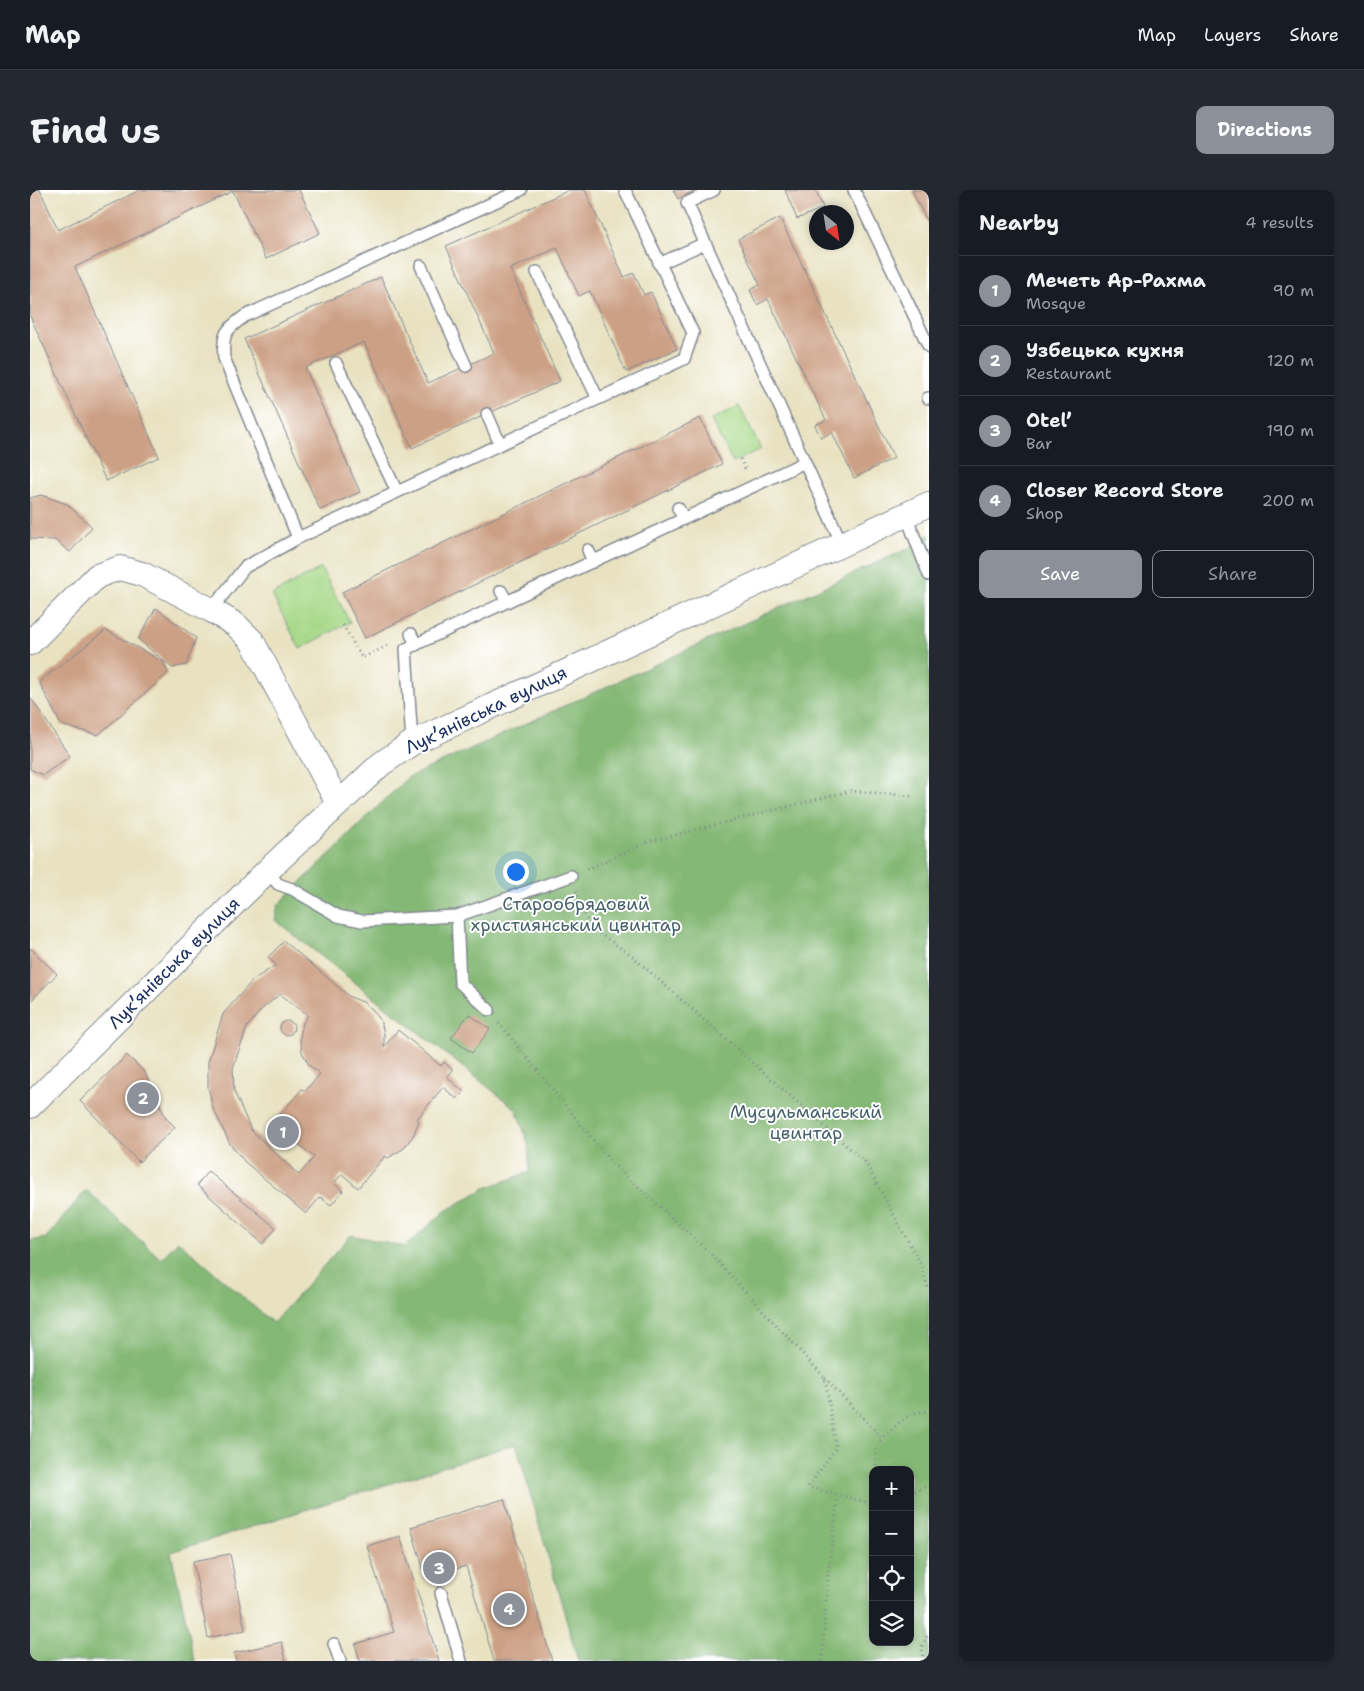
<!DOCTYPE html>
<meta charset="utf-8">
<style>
:root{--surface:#171b24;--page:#242831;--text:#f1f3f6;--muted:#9ea1a6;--line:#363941;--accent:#8c9099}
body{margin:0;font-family:"Shantell Sans",sans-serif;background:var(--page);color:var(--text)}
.controls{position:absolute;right:15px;bottom:15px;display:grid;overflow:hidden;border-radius:10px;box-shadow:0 2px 8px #0003}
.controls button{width:45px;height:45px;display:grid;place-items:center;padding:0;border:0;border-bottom:1px solid var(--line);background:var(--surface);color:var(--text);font:25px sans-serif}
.compass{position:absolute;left:779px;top:15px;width:45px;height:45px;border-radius:50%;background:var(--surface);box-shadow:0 2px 8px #0003;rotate:150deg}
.you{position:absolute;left:485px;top:681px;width:18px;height:18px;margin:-12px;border:4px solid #fff;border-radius:50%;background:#1a73e8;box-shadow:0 0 0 8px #1a73e833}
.badge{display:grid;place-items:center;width:32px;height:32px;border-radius:50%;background:var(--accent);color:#fff;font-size:16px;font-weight:700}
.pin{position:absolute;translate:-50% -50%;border:2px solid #fff;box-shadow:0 1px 5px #0006}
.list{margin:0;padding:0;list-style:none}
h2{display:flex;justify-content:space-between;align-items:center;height:65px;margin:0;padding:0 20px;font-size:21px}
h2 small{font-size:16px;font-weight:400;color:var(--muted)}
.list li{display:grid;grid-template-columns:32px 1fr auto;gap:15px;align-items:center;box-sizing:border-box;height:70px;padding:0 20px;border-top:1px solid var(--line)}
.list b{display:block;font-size:19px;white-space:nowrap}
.list p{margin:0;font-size:16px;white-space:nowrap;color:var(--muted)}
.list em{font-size:16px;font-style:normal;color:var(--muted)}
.actions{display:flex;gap:10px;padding:15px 20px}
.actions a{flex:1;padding:11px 0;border:1px solid var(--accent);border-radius:10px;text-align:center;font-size:18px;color:var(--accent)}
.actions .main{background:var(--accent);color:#fff}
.icon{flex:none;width:28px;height:28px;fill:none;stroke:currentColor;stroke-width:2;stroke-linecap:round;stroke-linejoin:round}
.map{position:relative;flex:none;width:899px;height:1471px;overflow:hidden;border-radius:10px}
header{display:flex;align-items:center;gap:30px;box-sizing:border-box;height:70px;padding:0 25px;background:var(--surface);border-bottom:1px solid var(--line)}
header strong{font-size:24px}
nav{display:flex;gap:28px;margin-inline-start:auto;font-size:18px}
.intro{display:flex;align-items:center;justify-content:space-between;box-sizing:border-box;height:120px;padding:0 30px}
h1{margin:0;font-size:35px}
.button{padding:12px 22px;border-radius:10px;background:var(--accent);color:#fff;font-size:18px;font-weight:700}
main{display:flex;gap:30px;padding:0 30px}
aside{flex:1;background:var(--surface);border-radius:10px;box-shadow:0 2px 8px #0003}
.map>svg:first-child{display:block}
.green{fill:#a6d887;stroke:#608472}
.forest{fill:#84b874;stroke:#507469;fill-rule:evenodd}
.building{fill:#cca085;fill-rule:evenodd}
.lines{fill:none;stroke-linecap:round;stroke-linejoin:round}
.service-casing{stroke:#828890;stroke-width:14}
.minor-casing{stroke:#828890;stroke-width:26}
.path{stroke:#828890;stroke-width:3;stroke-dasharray:1 4;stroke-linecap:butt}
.service{stroke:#fff;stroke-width:11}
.minor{stroke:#fff;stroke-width:24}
.labels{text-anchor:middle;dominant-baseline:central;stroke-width:4;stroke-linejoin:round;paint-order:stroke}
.street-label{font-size:18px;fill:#1b2f5e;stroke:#fff}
.park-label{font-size:18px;fill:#45626a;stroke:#fff}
</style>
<header>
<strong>Map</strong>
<nav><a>Map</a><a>Layers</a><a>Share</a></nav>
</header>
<div class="intro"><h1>Find us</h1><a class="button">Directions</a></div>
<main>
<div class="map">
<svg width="899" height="1471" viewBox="0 0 899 1471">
<rect width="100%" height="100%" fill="#fff"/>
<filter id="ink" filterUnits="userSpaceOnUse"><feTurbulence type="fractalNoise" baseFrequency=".02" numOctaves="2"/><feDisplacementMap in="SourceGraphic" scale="10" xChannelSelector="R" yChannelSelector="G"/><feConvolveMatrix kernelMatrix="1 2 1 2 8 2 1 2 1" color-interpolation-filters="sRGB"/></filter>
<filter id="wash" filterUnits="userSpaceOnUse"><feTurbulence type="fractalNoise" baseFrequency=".0096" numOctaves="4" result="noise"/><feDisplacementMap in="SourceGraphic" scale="20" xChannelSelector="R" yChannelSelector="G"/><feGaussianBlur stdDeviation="1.12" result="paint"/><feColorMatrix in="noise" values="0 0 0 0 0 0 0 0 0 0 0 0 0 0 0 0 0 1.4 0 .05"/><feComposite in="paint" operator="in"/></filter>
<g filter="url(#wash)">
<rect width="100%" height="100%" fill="#e8e2c1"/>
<path class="green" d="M709,216L731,259L703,273L681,230Z
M291,378L320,432L270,459L242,405Z"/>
<path class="forest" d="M899,345V1471H548L486,1254L141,1362L165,1471H0V1051L16,1048L56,1000L131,1069L148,1051L243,1133L321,1045L375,1057L414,1022L455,998L500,982L498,953L486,919L245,730L248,715L377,588L877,359ZM843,1280H880V1452H843Z"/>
<g id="blocks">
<path class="building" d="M0,0H10L28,40L110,0H269L290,43L236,69L203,1L45,77L129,267L76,291L0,126Z
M539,0H555L594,87L604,83L614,105L621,102L647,159L596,182L560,101L549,106L527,58L480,79L530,191L382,258L334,152L275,178L330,302L290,320L214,149L351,87L398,193L436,176L464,163L416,56Z
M643,0H666L648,9Z
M755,0H786L793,18L767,29Z
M882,0H899V36Z
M750,28L864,268L824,288L802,242L791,248L785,235L796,230L738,109L727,115L720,100L730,95L708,49Z
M670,228L692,274L335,448L312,402Z
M11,305L37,314L62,337L40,362L25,350L0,349V308Z
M126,418L166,448L156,475L142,478L108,449Z
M76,440L133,472L138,483L68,545L31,535L9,492Z
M0,507L40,566L13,585L0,579Z
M254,751L320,807L333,812L343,820L351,831L354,844V857L368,840L411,876L414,872L423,880L417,887L434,902L427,909L413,897L387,929L389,931L383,946L373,959L358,968L355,966L328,998L312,984L304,993L313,1001L301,1015L290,1007L276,1024L215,972L200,954L183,918L178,897V872L193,824L223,790L246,775L238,767ZM250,804L278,825L273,833L270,847L272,862L279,875L290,884L275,901L272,899L243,933L284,967L269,985L221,940L204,901L203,878L217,837L232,819Z
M0,758L27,784L0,812Z
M439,824L460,839L442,863L421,848Z
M250 838a7 7 0 1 1 14 0a7 7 0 1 1-14 0Z
M97,865L115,883L136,928L145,937L109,972L50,911Z
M178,981L246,1038L233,1054L167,995Z
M474,1309L522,1471H464L436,1376L396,1388L381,1337Z
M370,1346L409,1471H330L325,1454L364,1442L337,1356Z
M200,1364L215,1440L178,1448L163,1371Z
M252,1452L256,1471H206L204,1463Z"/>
</g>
</g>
<g filter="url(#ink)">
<use href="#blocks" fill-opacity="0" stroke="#828890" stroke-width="1"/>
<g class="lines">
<g class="service-casing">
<path id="service" d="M684,0L657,13L812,354
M824,0L899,157
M629,74L675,53
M391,76L436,176
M507,82L568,209
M306,173L367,302
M898,208H899
M457,224L470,254
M648,318L654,329
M876,325L899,385
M268,348L194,168C192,144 195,140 215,126L491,0
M558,360L563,372
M471,401L477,412
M181,420L215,377L268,348L654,169L663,143L595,0
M381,444L386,455
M382,553L376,459L775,272
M237,681L248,694L262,699L308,726L332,731L427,726L541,686
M427,726L430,793L459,820
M411,1403L431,1471
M304,1454L310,1471"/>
</g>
<g class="minor-casing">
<path id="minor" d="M0,453L67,386L90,378L112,384L181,420L206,435L222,451L308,613
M0,916L237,681L351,574L382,553L899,314"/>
</g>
<path class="path" d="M710,269L716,280
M313,435L332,468L359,455
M557,679L618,652L820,601L881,606
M546,701L559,736L602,766L835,972L891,1075L899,1101
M469,833L581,972L679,1062L795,1188L806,1258L778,1297L843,1314
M795,1188L852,1248L881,1223L899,1221
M846,1280V1260L852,1248
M880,1303L899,1296
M792,1471L798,1385L808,1304
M893,1471L892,1456L899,1443"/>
<use href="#service" class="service"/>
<use href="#minor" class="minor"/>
</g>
</g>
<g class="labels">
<g class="street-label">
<text transform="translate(456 520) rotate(-26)">Лукʼянівська вулиця</text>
<text transform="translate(144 773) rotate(-45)">Лукʼянівська вулиця</text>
</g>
<g class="park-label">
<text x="546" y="714">Старообрядовий<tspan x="546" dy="21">християнський цвинтар</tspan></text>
<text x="776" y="922">Мусульманський<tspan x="776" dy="21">цвинтар</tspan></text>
</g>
</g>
</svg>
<div class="controls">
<button>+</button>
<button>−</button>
<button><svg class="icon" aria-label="locate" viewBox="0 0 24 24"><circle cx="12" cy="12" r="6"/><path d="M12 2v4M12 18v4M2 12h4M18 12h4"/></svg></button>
<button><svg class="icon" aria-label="layers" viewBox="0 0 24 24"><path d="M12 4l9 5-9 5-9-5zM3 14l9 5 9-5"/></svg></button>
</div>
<svg class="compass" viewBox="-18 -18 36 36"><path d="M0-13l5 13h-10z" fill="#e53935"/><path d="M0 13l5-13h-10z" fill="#9ea1a6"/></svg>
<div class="you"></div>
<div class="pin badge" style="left:253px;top:942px">1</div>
<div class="pin badge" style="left:113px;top:908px">2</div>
<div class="pin badge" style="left:409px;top:1378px">3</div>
<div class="pin badge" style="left:479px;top:1419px">4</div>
</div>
<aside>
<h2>Nearby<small>4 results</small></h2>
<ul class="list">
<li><span class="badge">1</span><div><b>Мечеть Ар-Рахма</b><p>Mosque</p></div><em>90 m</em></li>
<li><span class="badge">2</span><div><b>Узбецька кухня</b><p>Restaurant</p></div><em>120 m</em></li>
<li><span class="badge">3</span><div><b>Otel’</b><p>Bar</p></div><em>190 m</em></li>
<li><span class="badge">4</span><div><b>Closer Record Store</b><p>Shop</p></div><em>200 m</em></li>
</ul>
<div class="actions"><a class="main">Save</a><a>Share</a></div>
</aside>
</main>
